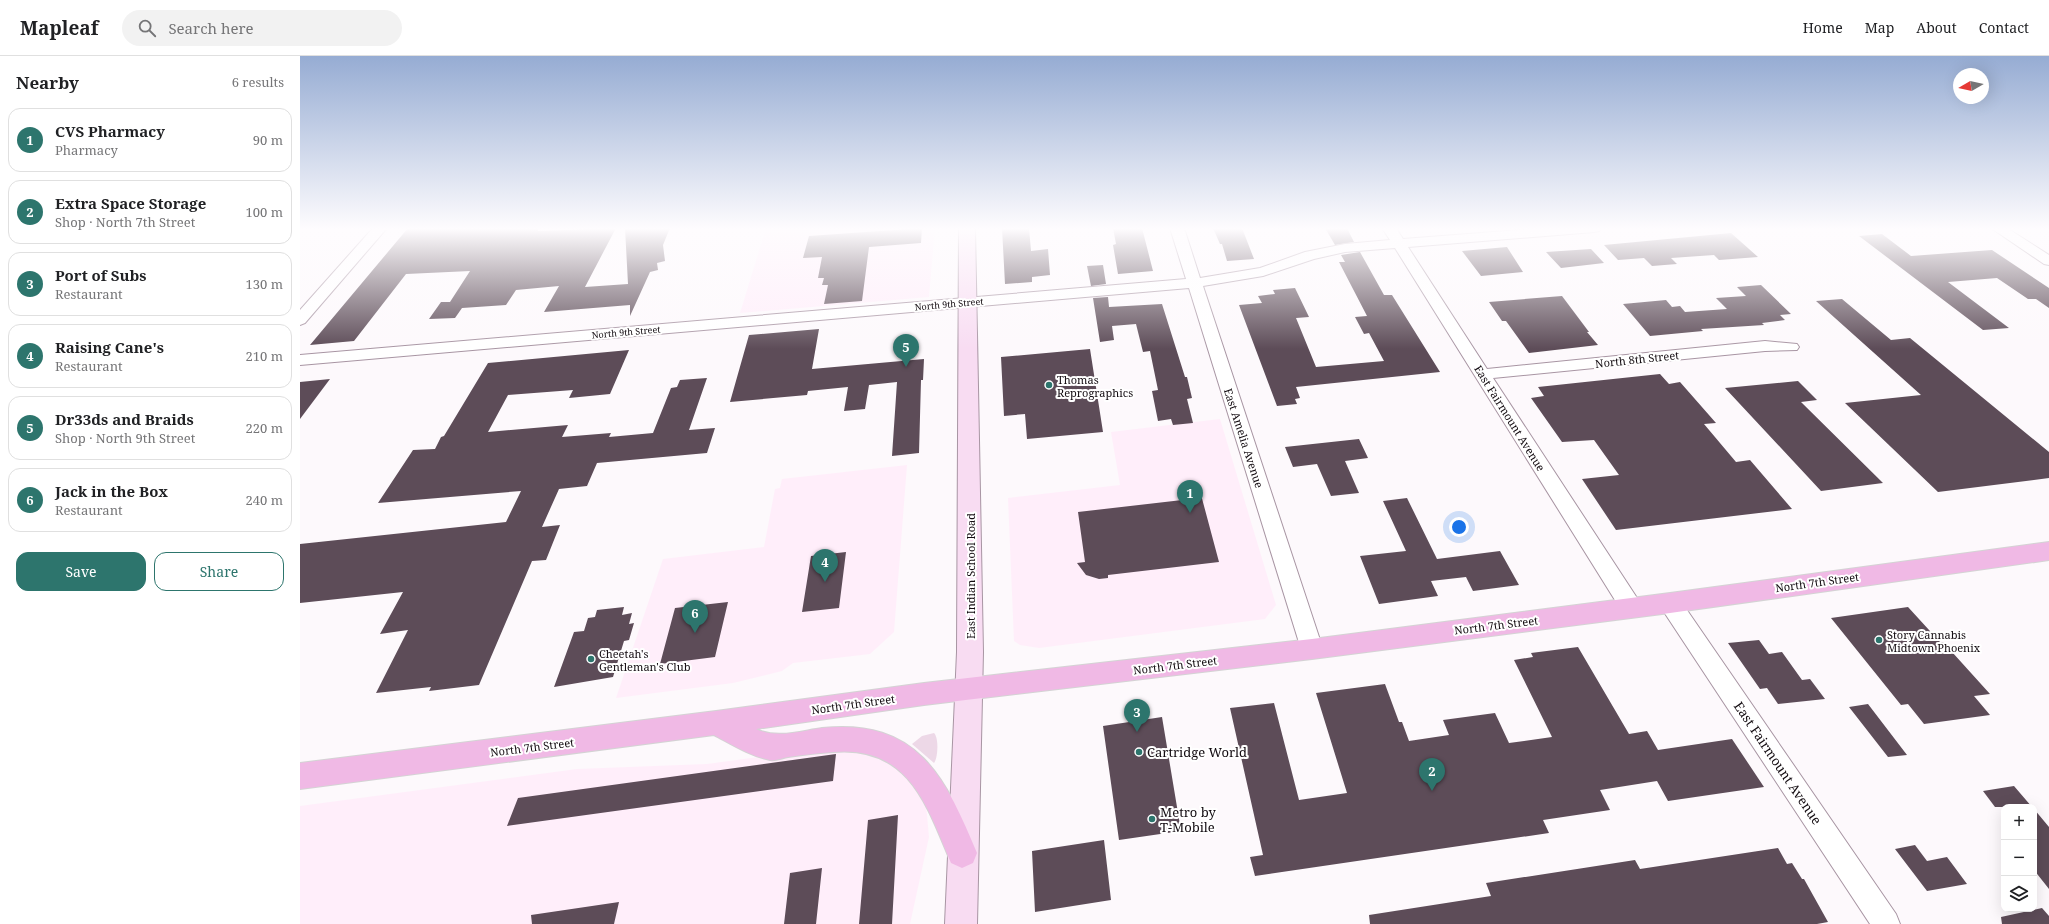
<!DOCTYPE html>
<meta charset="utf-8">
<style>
:root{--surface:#fff;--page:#f2f2f2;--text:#202124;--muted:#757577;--line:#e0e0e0;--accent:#2d756d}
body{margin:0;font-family:"Noto Serif",serif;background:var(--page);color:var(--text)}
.controls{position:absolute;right:12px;bottom:12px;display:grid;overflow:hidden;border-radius:8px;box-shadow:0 4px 16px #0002}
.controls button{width:36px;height:36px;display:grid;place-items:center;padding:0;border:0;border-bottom:1px solid var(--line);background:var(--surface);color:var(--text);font:20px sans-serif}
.compass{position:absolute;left:1653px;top:12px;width:36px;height:36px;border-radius:50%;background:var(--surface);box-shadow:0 4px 16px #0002;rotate:261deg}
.you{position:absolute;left:1159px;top:471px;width:14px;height:14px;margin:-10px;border:3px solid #fff;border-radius:50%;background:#1a73e8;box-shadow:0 0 0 6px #1a73e833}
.badge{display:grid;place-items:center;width:26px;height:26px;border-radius:50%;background:var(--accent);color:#fff;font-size:13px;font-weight:700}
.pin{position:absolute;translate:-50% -33px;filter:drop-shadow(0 1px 2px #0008)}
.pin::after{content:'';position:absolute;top:21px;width:14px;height:12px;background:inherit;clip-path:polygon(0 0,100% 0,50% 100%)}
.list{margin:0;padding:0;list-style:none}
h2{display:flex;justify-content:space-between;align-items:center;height:52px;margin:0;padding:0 16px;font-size:17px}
h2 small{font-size:13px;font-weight:400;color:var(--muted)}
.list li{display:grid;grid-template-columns:26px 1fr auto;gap:12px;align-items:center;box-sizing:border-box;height:64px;margin:0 8px 8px;padding:0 8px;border:1px solid var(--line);border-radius:12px}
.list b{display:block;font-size:15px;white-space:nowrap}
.list p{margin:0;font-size:13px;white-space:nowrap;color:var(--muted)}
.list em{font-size:13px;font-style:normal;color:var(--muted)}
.actions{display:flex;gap:8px;padding:12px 16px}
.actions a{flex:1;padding:9px 0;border:1px solid var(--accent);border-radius:12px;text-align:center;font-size:14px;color:var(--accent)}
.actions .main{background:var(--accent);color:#fff}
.icon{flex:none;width:22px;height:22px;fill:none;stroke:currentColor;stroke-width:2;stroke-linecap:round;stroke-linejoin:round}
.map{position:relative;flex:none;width:1749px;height:868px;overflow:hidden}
header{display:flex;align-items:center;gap:24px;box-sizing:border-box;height:56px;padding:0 20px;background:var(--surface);border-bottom:1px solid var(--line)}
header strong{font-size:19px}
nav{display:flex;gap:22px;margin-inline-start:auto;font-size:14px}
.search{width:280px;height:36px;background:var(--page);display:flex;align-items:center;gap:10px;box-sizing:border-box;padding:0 14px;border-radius:22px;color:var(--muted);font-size:15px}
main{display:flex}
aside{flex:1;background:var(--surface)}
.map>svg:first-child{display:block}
.built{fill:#ffeefa}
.green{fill:#edd8e7}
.building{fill:#5d4c58}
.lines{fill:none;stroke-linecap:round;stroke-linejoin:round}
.street-casing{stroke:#a895a3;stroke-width:2}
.secondary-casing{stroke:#a895a3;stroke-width:2}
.primary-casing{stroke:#d4d3d4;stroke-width:2}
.street{fill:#fff;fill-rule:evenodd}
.secondary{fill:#f8dcf2;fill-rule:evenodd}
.primary{fill:#f0b9e5;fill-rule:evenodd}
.poi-dot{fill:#2d756d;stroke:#fff;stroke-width:1.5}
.labels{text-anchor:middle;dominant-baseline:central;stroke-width:4;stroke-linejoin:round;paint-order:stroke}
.far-street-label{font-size:9px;fill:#120b10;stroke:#fff}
.street-label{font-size:11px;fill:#120b10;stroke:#fff}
.poi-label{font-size:11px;fill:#120b10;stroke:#fff;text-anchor:start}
.near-poi-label{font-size:13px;fill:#120b10;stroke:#fff;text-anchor:start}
.near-street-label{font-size:13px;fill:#120b10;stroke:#fff}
</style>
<header>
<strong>Mapleaf</strong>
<div class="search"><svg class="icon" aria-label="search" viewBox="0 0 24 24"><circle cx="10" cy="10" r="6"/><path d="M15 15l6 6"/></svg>Search here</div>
<nav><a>Home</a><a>Map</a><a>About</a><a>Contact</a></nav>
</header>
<main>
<aside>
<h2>Nearby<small>6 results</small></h2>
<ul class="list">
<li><span class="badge">1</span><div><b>CVS Pharmacy</b><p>Pharmacy</p></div><em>90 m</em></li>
<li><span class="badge">2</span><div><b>Extra Space Storage</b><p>Shop · North 7th Street</p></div><em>100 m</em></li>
<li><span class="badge">3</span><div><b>Port of Subs</b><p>Restaurant</p></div><em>130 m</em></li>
<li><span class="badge">4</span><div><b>Raising Cane's</b><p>Restaurant</p></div><em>210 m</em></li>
<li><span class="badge">5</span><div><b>Dr33ds and Braids</b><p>Shop · North 9th Street</p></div><em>220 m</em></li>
<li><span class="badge">6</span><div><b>Jack in the Box</b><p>Restaurant</p></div><em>240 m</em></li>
</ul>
<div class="actions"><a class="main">Save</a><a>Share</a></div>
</aside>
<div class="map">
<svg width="1749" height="868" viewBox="0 0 1749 868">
<rect width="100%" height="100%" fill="#fdf9fc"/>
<path class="built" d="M466,172H635L629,241L440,257Z
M920,363L976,549L965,563L739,592L720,589L714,585L708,442L820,429L811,376Z
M607,409L594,576L570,598L493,607L482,615L433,627L316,642L363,503L464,491L475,433L480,432L482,423Z
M534,691H550L609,713L626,748L629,781L610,868H0V750L277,713L407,708Z"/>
<path class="green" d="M634,677C639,682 638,702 634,707L612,688L622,680Z"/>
<path class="building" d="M108,172H238V175L316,172L285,231L328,228L325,172H370L363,189L365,205L357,207L358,214L350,216L330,260V249L244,256L259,230L216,234L206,249L162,252L155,262L129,263L141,246H150L170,215L106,218L54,285L10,289Z
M622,172L621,187L569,191L562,245L524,248L528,229H522L524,222H518L522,201L503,202L509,180Z
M702,172H729L731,195L748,193L750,219L732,221V226L705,228Z
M813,172H842L853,215L818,218L813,189L816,188Z
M913,172H942L954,203L927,205L922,188H920Z
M1025,172H1047L1054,186L1035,189Z
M1431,177L1458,201L1419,204L1414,199L1371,202L1377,208L1352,210L1344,202L1318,204L1304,189Z
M1582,178L1611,200L1692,194L1749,232V252L1736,243H1728L1697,222L1648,226L1709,272L1683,274L1559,180Z
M1207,191L1223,216L1181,220L1162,195Z
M1291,193L1304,207L1261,212L1246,196Z
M1060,196L1084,239H1092L1140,316L996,331L1000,342L995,343L997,348L977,350L939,249L962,247L958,240L975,238L973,234L995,232L1009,261L996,262L1016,311L1084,305L1069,277L1064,278L1055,261L1067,260L1039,206H1045L1041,199Z
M803,209L806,228L791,230L787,210Z
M1461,229L1491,258L1480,259L1485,264L1462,267L1464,269L1401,273L1403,275L1350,280L1323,248L1366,244L1372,251L1380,250L1385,256L1427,253L1416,242L1446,240L1437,231Z
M1262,240L1289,276H1287L1298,289L1229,297L1206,265H1202L1189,246Z
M808,241L809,251L862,248L885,321H887L892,342L887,343L893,367L873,369L871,363L858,365L852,335L858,334L850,295L843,296L836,268L812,270L814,284L800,286L793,242Z
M1542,243L1591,284L1610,282L1749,396V422L1638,436L1545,347L1621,339L1516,245Z
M519,273L512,313L624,303L623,324H621L619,397L592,400L597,326L569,329L565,353L544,355L548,331L508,335L507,339L430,346L449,279Z
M790,293L803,376L727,383L725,358L704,360L701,301Z
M329,294L310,338L269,342L273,334L208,339L188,376L268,369L262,381L311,377L309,381L353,377L371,332L377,331L380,324L407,322L389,374L415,372L407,397L297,407L287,430L259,433L242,471L260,469L246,504L232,505L179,629L129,635L131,631L76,637L108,574L80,578L103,536L0,547V488L206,466L221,435L78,447L113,394L135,393L141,381L144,380L188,307Z
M1360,318L1369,328L1380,326L1416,367L1404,368L1436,406L1450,404L1492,453L1316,474L1282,423L1319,419L1294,384L1262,386L1231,342L1244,340L1238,331Z
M30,323L0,363V326Z
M1498,325L1517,344L1501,346L1583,427L1521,435L1425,332Z
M1059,383L1068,402L1045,405L1059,437L1031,440L1017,408L993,411L985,391Z
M900,435L919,506L808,519V522L799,523L786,519L777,507L785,506L778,456L891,443Z
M1107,442L1137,503L1200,495L1219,529L1173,535L1166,521L1131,525L1138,540L1079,548L1060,500L1106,495L1083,445Z
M546,496L539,552L502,556L511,500Z
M428,546L415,601L360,608L375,552Z
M324,551L322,559L332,557L329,568L334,567L329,584L324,585L313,621L254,631L274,576L284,575L288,562L295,561L297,554Z
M1608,551L1640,586H1643L1690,638L1674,640L1690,659L1624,668L1608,648L1601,649L1531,562Z
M1459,584L1469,598L1482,596L1502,624L1510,623L1525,643L1478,648L1467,632L1460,633L1428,587Z
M1278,591L1329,678L1347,675L1358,694L1432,683L1464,731L1368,745L1357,725L1300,734L1310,754L1243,764L1249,777L955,820L950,801L963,799L930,652L974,647L999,744L1047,737L1016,637L1085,628L1099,666H1102L1109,685L1149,679L1143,664L1195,657L1209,687L1252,681L1214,604L1233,601L1231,597Z
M1568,648L1607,699L1588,701L1549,651Z
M862,661L881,775L819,784L803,670Z
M536,698L533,725L207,770L218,742Z
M1714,730L1732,751H1695L1683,735Z
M1734,753L1749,771V833L1734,814Z
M598,759L592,868H559L568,764Z
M804,784L811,844L735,856L732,795Z
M1615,789L1627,805L1647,801L1667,828L1627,835L1595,793Z
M1478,792L1487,808L1492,807L1502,823H1504L1528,866L1517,868H1070L1069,859L1191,840L1186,827L1335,804L1340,813Z
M522,812L516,868H484L490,817Z
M319,846L314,868H232L231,859Z
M1742,852L1749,860V868H1702L1701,861Z"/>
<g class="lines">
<g class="street-casing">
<path id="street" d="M73,172H87L5,267L0,269V254Z
M870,172H884L900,222L960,212L1005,196L1045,188L1090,184L1082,172H1096L1103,183L1244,172H1301L1299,175L1294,176L1108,191L1187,313L1465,285L1497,288L1499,291L1497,294L1465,295L1193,322L1339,545L1342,551L1339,557L1331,559L1323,557L1095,192L1045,196L1014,203L963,220L903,230L1023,593L1020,599L1012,602L1004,599L1001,593L889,232L0,309V299L886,223Z
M1691,172H1707L1749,199V209L1744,208Z
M1370,539L1378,541L1596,858L1600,868H1570L1362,553L1359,547L1362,541Z"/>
</g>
<g class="secondary-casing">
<path id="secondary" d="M659,172H675L683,596L677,868H645L657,596Z"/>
</g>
<g class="primary-casing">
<path id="primary" d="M1749,486V504L1370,557L1012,603L624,649L456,673C477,683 500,675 522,672C618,662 645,721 677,797L673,807L662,812L651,807C627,750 609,689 533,696C518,697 502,699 488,701C482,702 476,705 470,704C450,700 431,688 414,679L0,733V707L416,655L624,627L1012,583L1370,537Z"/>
</g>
<use href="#street" class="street"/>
<use href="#secondary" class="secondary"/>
<use href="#primary" class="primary"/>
</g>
<linearGradient id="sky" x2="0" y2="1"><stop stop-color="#96acd3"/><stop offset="0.59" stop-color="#fefcfe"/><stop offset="1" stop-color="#fefcfe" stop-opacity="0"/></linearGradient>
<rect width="1749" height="293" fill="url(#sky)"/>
<g class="poi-dot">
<circle cx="749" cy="329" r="4"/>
<circle cx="1579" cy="584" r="4"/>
<circle cx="291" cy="603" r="4"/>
<circle cx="839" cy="696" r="4"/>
<circle cx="852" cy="763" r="4"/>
</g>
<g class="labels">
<g class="far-street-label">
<text transform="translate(649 248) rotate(-5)">North 9th Street</text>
<text transform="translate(326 276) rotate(-5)">North 9th Street</text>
</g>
<g class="street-label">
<text transform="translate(1337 303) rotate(-6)">North 8th Street</text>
<text transform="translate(1210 362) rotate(58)">East Fairmount Avenue</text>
<text transform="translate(944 382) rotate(72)">East Amelia Avenue</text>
<text transform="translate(670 520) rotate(-90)">East Indian School Road</text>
<text transform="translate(1517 526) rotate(-8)">North 7th Street</text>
<text transform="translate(1196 569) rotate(-7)">North 7th Street</text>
<text transform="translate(875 609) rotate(-7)">North 7th Street</text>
<text transform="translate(553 648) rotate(-8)">North 7th Street</text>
<text transform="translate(232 691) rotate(-7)">North 7th Street</text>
</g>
<g class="poi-label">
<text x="757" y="323">Thomas<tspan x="757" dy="13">Reprographics</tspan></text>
<text x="1587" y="578">Story Cannabis<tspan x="1587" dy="13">Midtown Phoenix</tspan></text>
<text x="299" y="597">Cheetah's<tspan x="299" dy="13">Gentleman's Club</tspan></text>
</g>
<g class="near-poi-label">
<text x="847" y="696">Cartridge World</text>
<text x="860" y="756">Metro by<tspan x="860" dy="15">T-Mobile</tspan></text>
</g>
<g class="near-street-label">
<text transform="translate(1478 707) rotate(56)">East Fairmount Avenue</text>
</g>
</g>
</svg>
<div class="controls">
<button>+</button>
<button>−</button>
<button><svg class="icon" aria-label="layers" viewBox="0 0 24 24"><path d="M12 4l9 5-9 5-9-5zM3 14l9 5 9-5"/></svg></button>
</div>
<svg class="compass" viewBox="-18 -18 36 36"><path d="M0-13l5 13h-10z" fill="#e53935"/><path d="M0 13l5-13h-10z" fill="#757577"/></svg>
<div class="you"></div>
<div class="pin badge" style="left:890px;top:457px">1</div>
<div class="pin badge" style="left:1132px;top:735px">2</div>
<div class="pin badge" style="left:837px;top:676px">3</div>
<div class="pin badge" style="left:525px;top:526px">4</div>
<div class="pin badge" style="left:606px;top:311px">5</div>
<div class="pin badge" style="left:395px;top:577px">6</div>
</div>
</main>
